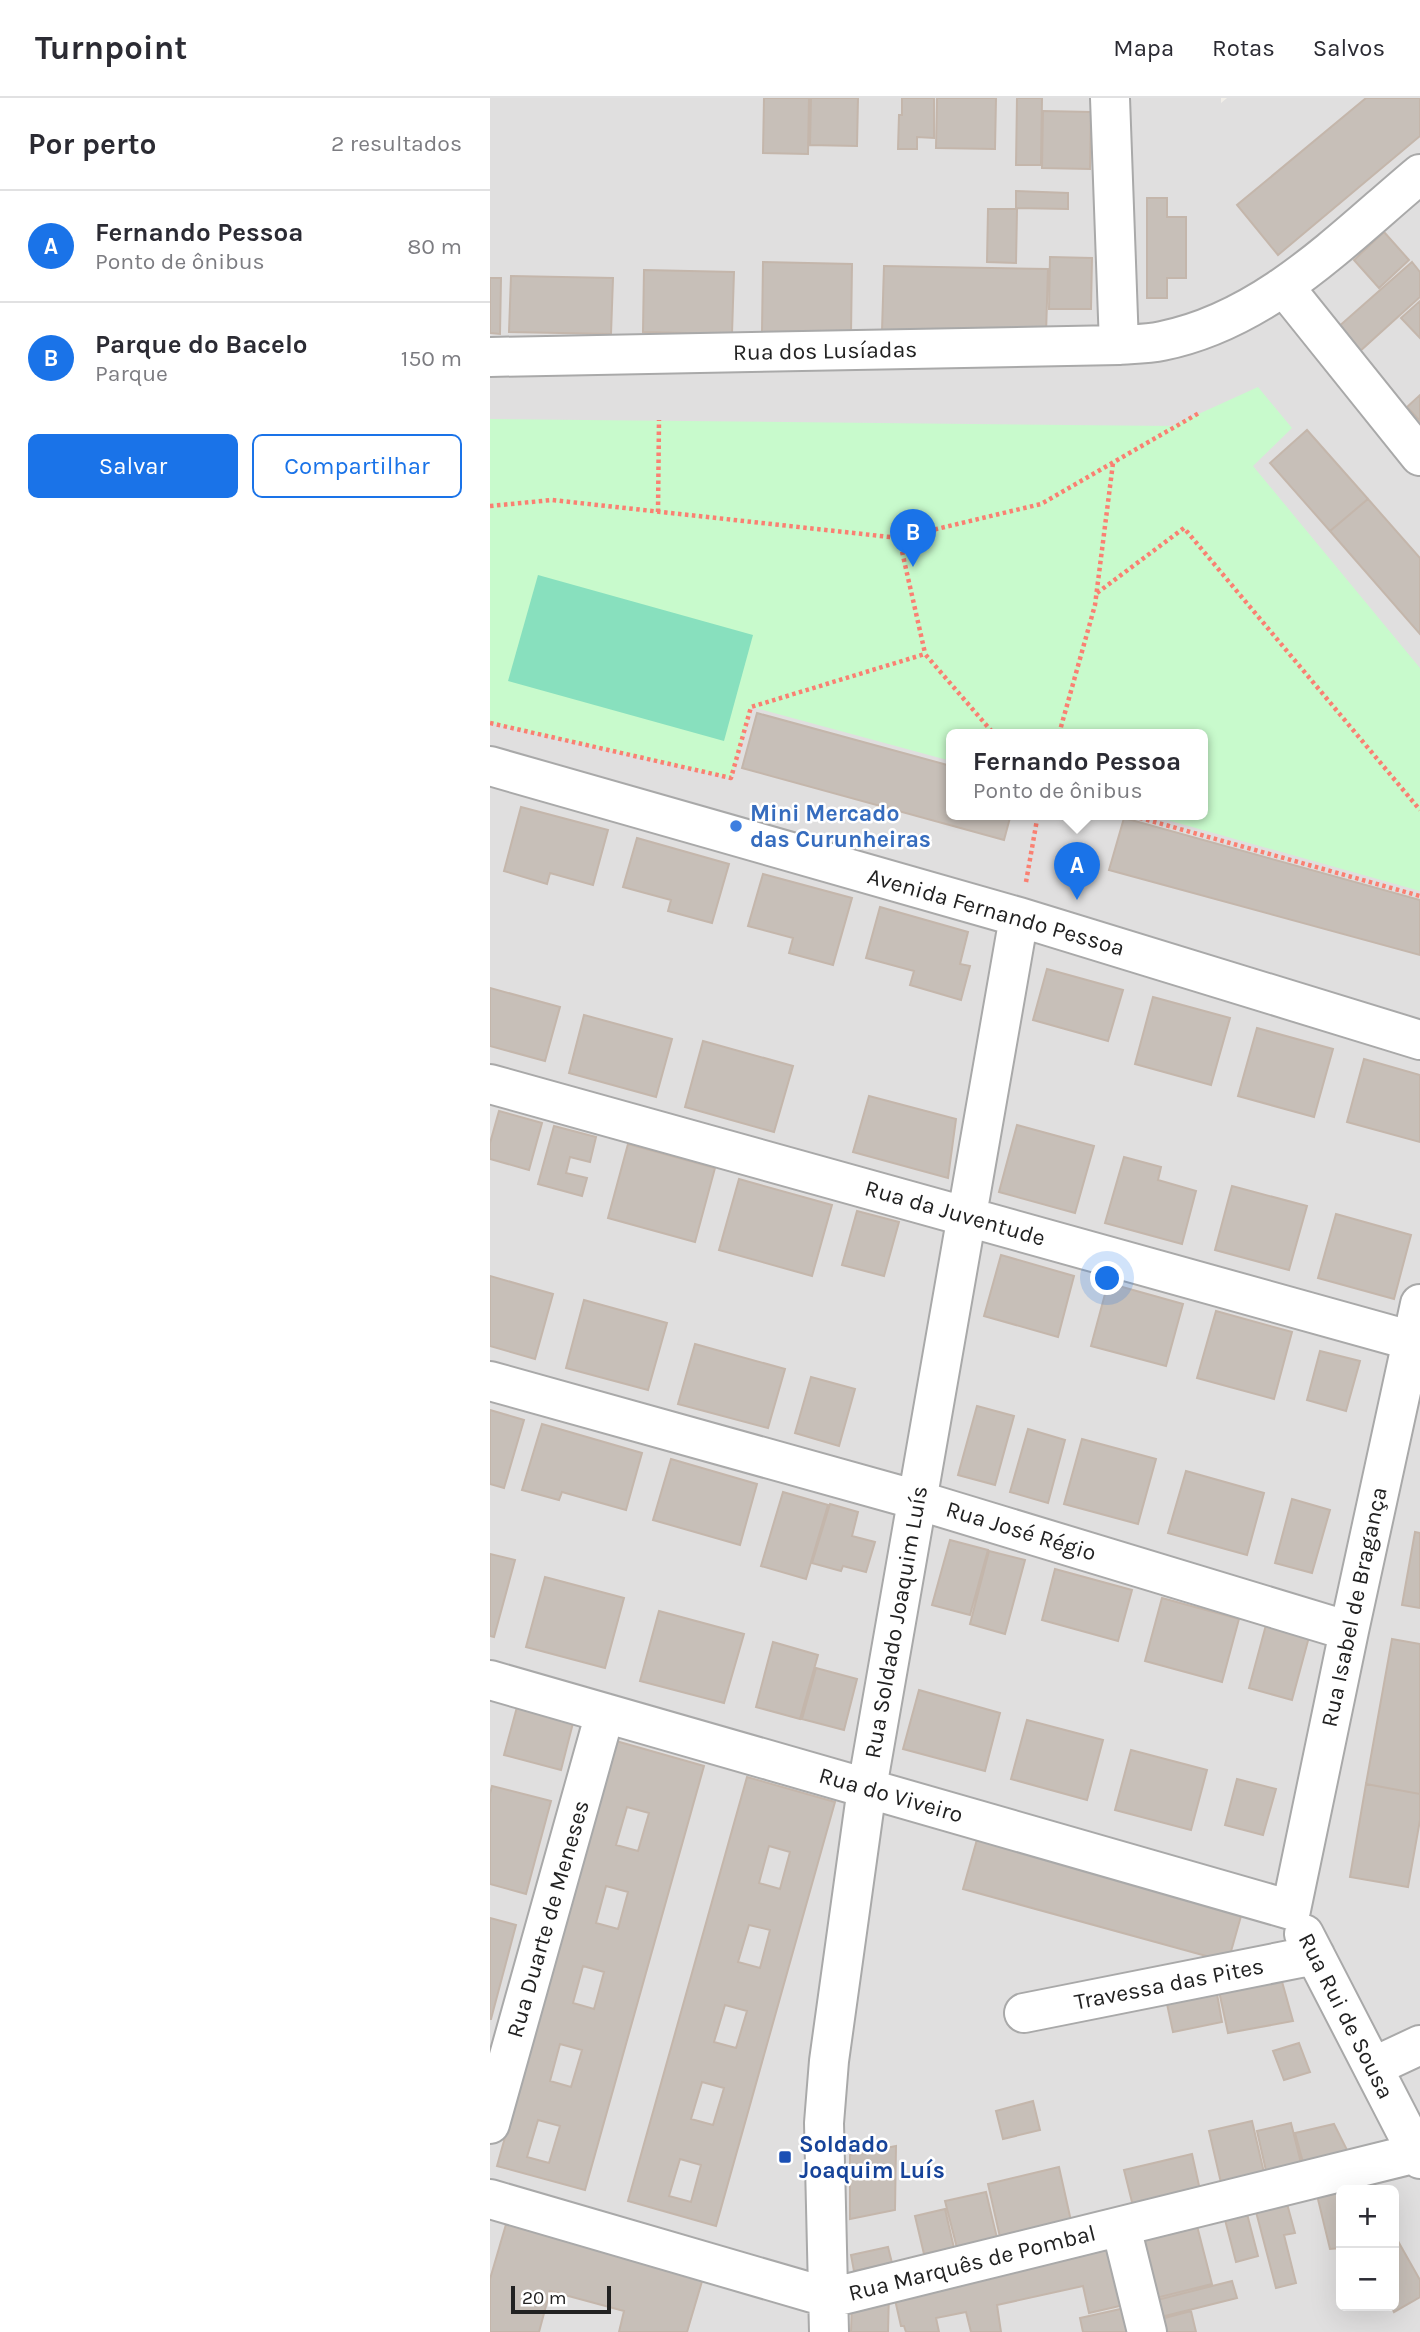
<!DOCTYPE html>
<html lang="pt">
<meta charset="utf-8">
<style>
:root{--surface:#fff;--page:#f7f7f7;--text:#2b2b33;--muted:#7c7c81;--line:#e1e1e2;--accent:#1a73e8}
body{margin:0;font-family:Karla,sans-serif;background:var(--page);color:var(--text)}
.controls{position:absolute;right:21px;bottom:21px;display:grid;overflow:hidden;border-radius:10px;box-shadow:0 7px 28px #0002}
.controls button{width:63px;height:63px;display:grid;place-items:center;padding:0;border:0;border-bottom:2px solid var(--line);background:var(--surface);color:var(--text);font:35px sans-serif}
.scale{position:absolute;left:21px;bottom:18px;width:100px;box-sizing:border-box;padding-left:7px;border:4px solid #222;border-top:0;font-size:19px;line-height:24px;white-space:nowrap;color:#222;-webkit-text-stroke:5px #fff;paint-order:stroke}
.you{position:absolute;left:618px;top:1181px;width:24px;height:24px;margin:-18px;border:5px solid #fff;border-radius:50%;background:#1a73e8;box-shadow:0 0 0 10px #1a73e833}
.badge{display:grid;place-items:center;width:46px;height:46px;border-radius:50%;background:var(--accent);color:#fff;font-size:23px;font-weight:700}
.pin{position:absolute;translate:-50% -58px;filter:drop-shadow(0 2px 4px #0008)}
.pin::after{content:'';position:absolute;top:37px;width:24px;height:21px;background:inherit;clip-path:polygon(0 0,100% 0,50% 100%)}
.popup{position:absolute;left:456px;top:631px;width:262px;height:91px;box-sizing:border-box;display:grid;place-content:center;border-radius:10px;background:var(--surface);filter:drop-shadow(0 2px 5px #0005);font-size:23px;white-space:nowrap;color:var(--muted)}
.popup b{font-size:26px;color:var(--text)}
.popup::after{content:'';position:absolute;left:50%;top:100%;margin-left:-14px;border:14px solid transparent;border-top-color:var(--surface)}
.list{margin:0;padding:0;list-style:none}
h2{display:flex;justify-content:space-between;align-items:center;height:91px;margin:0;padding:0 28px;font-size:30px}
h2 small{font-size:23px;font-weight:400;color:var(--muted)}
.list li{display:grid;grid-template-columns:46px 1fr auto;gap:21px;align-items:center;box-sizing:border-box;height:112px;padding:0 28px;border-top:2px solid var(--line)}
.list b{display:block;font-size:26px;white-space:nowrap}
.list p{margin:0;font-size:23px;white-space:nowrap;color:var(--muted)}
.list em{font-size:23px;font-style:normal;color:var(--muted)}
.actions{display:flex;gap:14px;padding:21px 28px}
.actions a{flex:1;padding:16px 0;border:2px solid var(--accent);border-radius:10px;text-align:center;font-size:24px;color:var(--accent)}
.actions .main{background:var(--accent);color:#fff}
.map{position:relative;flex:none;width:930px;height:2234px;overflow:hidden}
header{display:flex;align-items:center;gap:42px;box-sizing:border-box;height:98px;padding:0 35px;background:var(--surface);border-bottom:2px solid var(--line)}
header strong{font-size:33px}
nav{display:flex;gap:38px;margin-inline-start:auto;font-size:24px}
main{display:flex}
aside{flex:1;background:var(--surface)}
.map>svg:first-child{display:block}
.residential{fill:#e0dfdf;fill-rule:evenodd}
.park{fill:#c8facc}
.pitch{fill:#88e0be}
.building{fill:#c7bfb8;stroke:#c4b6ab;stroke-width:2;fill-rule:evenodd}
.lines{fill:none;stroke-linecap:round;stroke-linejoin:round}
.minor-casing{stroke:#a9a9a9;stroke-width:42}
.path{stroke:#fa8072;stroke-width:4.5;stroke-dasharray:3.5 3.5;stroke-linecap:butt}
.minor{stroke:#fff;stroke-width:38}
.shop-dot{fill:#3f7fe0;stroke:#fff;stroke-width:2.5}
.transit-dot{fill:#1a4fb4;stroke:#fff;stroke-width:2.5}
.labels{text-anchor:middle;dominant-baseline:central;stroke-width:5;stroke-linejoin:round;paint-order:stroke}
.street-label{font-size:23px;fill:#222;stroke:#fff}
.shop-label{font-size:23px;font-weight:bold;fill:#366cbe;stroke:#fff;text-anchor:start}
.transit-label{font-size:23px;font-weight:bold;fill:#164399;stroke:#fff;text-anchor:start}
</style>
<header>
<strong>Turnpoint</strong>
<nav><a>Mapa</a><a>Rotas</a><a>Salvos</a></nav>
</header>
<main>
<aside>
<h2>Por perto<small>2 resultados</small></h2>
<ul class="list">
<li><span class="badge">A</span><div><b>Fernando Pessoa</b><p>Ponto de ônibus</p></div><em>80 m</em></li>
<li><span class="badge">B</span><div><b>Parque do Bacelo</b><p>Parque</p></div><em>150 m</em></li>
</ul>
<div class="actions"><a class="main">Salvar</a><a>Compartilhar</a></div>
</aside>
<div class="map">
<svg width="930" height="2234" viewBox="0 0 930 2234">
<rect width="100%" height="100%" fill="#f2efe9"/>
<path class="residential" d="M0,0H731V5L737,0H930V2234H0ZM461,636H713V716H461ZM851,2092H904V2208H851Z"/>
<path class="park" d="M768,289L802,330L763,368L930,570V793L656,716H713V636H461V663L262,609L241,680L0,625V321L682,328Z"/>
<path class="pitch" d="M48,477L263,537L234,643L18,583Z"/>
<path class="building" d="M274,0H319L318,56L273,55Z
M321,0H368L367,48L320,47Z
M412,0H444V40L427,39V51H408L409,17H412Z
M447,0H506L505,51L446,50Z
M527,0H552L551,67H526Z
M876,0H930V38L788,157L747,107Z
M553,13L601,14L600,71L552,70Z
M526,93L578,95V111L526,110Z
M657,100H677V119H696V180H677V200H657Z
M498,111H527L526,165L497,164Z
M894,134L919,162L889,190L864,162Z
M560,159L602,160L601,211H559Z
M273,164L362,166L361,236L272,234Z
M922,164L930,174V199L869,254L847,230Z
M394,168L558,171L556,236L392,233Z
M154,172L244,174L242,236L153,234Z
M21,178L123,180L121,236L19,234Z
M0,180H11L10,236L0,235Z
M930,203V240L911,220Z
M930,297V323L917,309Z
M817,332L878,401L840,433L780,365Z
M878,401L930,460V536L840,433Z
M267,615L461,668V716H521L514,742L252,670Z
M31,709L118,732L103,787L60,775L57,786L14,773Z
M634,720L930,802V857L619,772Z
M147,740L239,766L222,825L178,813L181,802L133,789Z
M273,776L362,800L343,867L299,855L303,840L258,828Z
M390,809L478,834L470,866L480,868L471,902L420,887L424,873L376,860Z
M557,871L633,892L618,943L543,922Z
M0,890L70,909L55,963L0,948Z
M663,899L740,920L721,987L645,966Z
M94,917L182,941L166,999L79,975Z
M767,930L843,951L824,1019L748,998Z
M213,943L303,968L284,1034L195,1009Z
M874,961L930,977V1044L857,1024Z
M379,998L466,1021L458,1080L363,1054Z
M9,1013L52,1025L39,1072L0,1061V1045Z
M527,1027L604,1048L585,1115L509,1094Z
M64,1028L106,1039L100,1064L80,1059L76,1075L97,1080L92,1098L48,1086Z
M138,1046L225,1070L205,1144L118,1120Z
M634,1059L671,1069L668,1082L706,1093L692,1146L615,1125Z
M249,1081L342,1107L322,1178L229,1152Z
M742,1088L817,1108L799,1172L725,1152Z
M367,1113L409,1124L394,1178L352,1167Z
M846,1116L921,1137L904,1201L828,1180Z
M511,1157L584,1178L568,1239L494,1218Z
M0,1178L63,1196L45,1261L0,1248Z
M618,1185L693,1206L676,1268L601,1248Z
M94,1202L177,1225L158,1292L76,1270Z
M726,1213L802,1234L784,1301L707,1280Z
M205,1246L295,1271L278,1330L188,1306Z
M830,1253L870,1263L856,1313L817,1302Z
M321,1279L365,1291L349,1348L305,1335Z
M487,1308L524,1318L505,1387L468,1377Z
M0,1312L34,1322L14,1390L0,1386Z
M52,1326L152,1355L136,1412L72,1394L69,1402L32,1392Z
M538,1331L575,1342L558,1405L520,1394Z
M592,1341L666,1361L648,1426L574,1406Z
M181,1361L267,1386L250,1447L163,1422Z
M696,1373L774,1395L757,1457L678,1435Z
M293,1394L338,1407L316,1481L271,1468Z
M802,1401L840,1412L822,1475L785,1465Z
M340,1406L368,1414L362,1438L385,1444L376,1474L353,1468L351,1473L322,1465Z
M925,1434L930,1435V1510L912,1507Z
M460,1442L498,1452L480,1517L442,1507Z
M499,1453L535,1462L515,1536L480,1526Z
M0,1456L25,1462L4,1539L0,1538Z
M565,1471L642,1492L628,1543L552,1522Z
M55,1479L134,1500L115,1570L36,1549Z
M672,1500L749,1521L732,1584L655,1563Z
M169,1513L254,1536L234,1605L150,1583Z
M776,1527L819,1539L802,1602L759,1590Z
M902,1541L930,1546V1696L876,1686Z
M283,1544L328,1557L310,1621L266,1609Z
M326,1570L367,1581L354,1632L312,1621Z
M429,1592L510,1615L495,1673L413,1651Z
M27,1609L83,1625L71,1672L14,1657Z
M537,1622L613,1642L597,1702L521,1681Z
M126,1643L214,1668L95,2092L7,2068ZM137,1709L159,1715L148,1753L126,1747ZM116,1788L138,1794L128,1831L106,1825ZM93,1868L114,1874L104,1911L83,1905ZM70,1946L92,1952L81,1989L60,1983ZM48,2022L70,2028L59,2065L37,2059Z
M641,1652L717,1672L701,1732L625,1712Z
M257,1679L345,1704L226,2128L138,2103ZM279,1748L300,1754L290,1791L269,1785ZM259,1827L280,1832L270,1870L248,1864ZM235,1907L257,1913L246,1950L224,1944ZM212,1984L234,1990L223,2027L201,2021ZM190,2061L211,2067L201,2104L179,2098Z
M747,1681L786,1691L773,1737L735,1727Z
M876,1686L930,1696V1722L918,1789L860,1779Z
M2,1688L61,1703L36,1796L0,1786V1696Z
M488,1738L753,1811L738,1864L473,1791Z
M0,1820L26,1827L1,1921H0Z
M791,1880L803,1923L738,1935L729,1893Z
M727,1896L732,1924L683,1934L677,1906Z
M809,1945L820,1974L794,1982L783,1953Z
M543,2003L550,2032L513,2041L506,2013Z
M762,2023L775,2079L732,2089L719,2033Z
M801,2025L812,2069L777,2077L767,2033Z
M844,2026L860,2058L814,2068L805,2035Z
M406,2048L405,2112L360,2121V2057Z
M702,2056L710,2092L643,2108L634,2072Z
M569,2069L581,2123L510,2139L498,2086Z
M873,2081L881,2092H851V2150L840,2151L826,2093Z
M496,2094L507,2140L467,2150L455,2103Z
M796,2102L805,2135L794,2137L806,2185L786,2190L765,2110Z
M455,2111L464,2150L434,2156L425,2118Z
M756,2112L768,2158L746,2164L734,2118Z
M17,2123L213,2180L197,2234H129L134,2213L60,2193L49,2234H0V2181Z
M706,2124L722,2186L662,2201L646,2139Z
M904,2136L930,2182V2199L904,2214L901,2208H904Z
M620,2144L634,2207L599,2215L593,2188L507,2207L511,2234H481L476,2214L446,2220L449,2234H416L414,2228H411L403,2193Z
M398,2149L402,2165L364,2173L361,2157Z
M742,2183L747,2200L667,2220L663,2203Z
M399,2194L398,2234H361L362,2202Z
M635,2210L640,2234H593L590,2220Z
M701,2213L706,2234H670L667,2222Z"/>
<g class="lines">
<g class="minor-casing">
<path id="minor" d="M620,0L629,247
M795,190L930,358
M0,259L629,247C643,246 658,246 672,243C776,222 851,142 930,76
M0,668L529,819L930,942
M0,986L930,1245
M0,1283L427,1402L859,1533
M0,1582L801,1812
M801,1812L859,1533L930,1206
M814,1836L930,2061
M534,1915L825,1857
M883,1969L930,1947
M0,2026L115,1615
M0,2101L340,2200L927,2055
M631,2129L657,2234
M339,2234L334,2025L339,1963L377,1690L529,819"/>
</g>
<path class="path" d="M0,408L62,402L409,440L551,406L709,315
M168,414L169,322
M409,440L435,555
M607,495L694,430L930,712
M0,625L241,680L261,609L435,556L504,636
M569,636L605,507L623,365
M636,716L930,798
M536,784L548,716"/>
<use href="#minor" class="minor"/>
</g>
<circle class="shop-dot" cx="246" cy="728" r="7"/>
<rect class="transit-dot" x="288" y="2052" width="14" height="14" rx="3.5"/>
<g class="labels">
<g class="street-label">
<text transform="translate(335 253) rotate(-1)">Rua dos Lusíadas</text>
<text transform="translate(506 814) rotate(16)">Avenida Fernando Pessoa</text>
<text transform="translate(465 1115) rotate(16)">Rua da Juventude</text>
<text transform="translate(531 1433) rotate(17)">Rua José Régio</text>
<text transform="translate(864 1509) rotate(-78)">Rua Isabel de Bragança</text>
<text transform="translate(406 1524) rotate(-80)">Rua Soldado Joaquim Luís</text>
<text transform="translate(401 1697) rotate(16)">Rua do Viveiro</text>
<text transform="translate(58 1821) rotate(-74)">Rua Duarte de Meneses</text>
<text transform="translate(679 1886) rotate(-11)">Travessa das Pites</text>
<text transform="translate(856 1918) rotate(63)">Rua Rui de Sousa</text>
<text transform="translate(482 2165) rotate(-14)">Rua Marquês de Pombal</text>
</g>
<g class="shop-label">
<text x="260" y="715">Mini Mercado<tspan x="260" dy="26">das Curunheiras</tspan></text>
</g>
<g class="transit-label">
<text x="309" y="2046">Soldado<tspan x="309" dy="26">Joaquim Luís</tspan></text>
</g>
</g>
</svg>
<div class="controls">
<button>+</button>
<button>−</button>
</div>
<div class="scale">20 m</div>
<div class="you"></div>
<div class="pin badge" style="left:587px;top:802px">A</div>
<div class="popup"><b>Fernando Pessoa</b>Ponto de ônibus</div>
<div class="pin badge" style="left:423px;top:469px">B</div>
</div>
</main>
